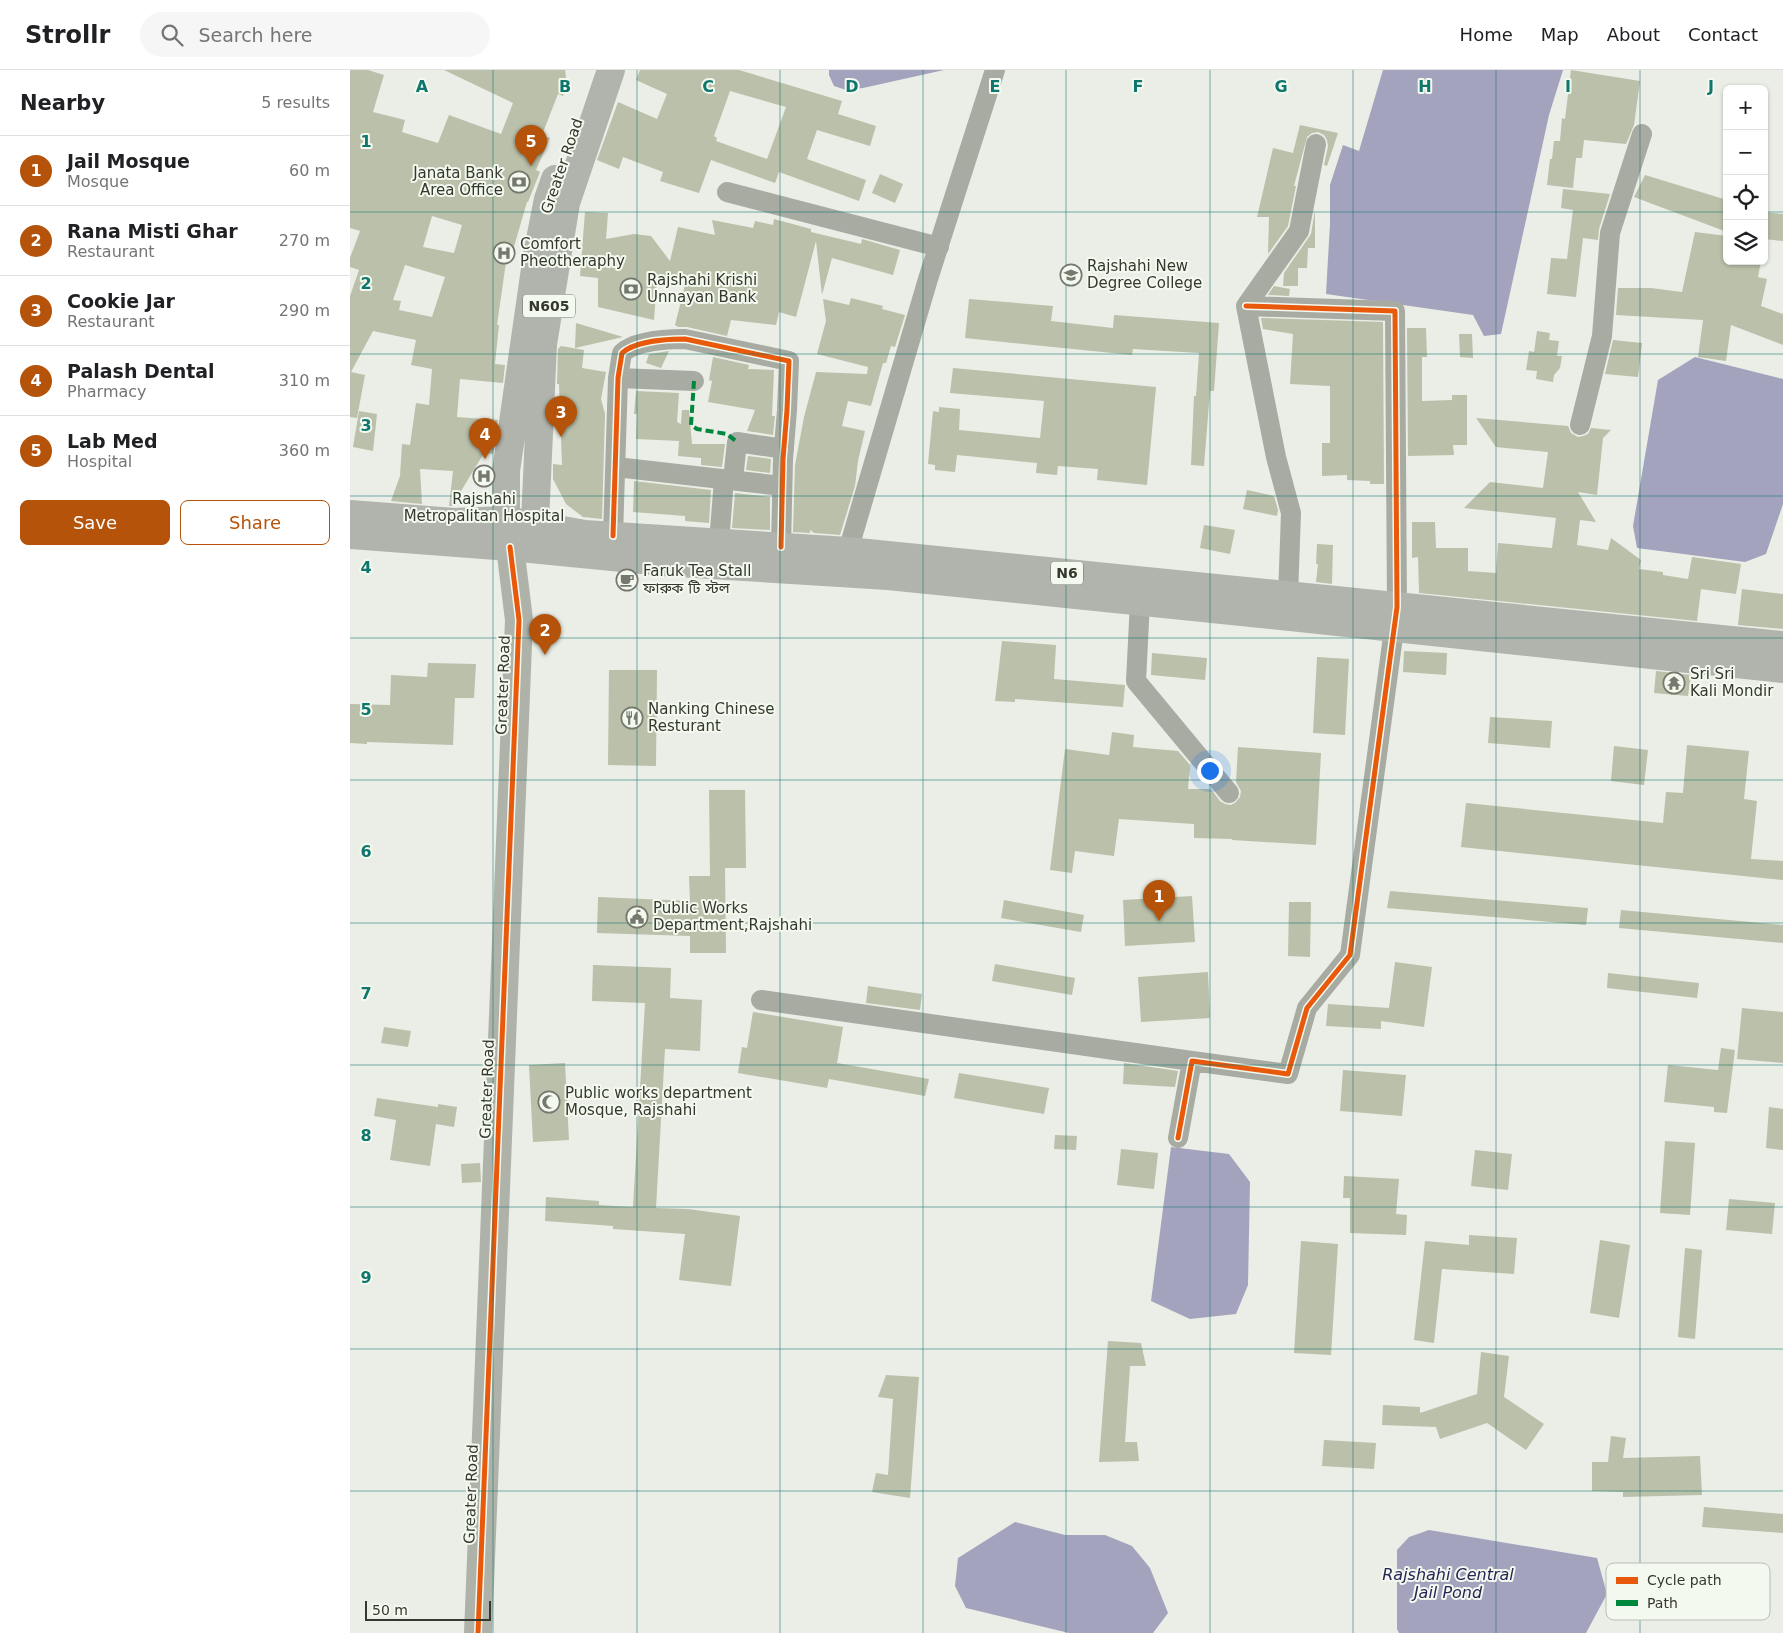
<!DOCTYPE html>
<meta charset="utf-8">
<style>
:root{--surface:#fff;--page:#f6f6f6;--text:#202124;--muted:#757577;--line:#e0e0e0;--accent:#b45309}
body{margin:0;font-family:"DejaVu Sans","Noto Sans Bengali",sans-serif;background:var(--page);color:var(--text)}
.controls{position:absolute;right:15px;top:15px;display:grid;overflow:hidden;border-radius:8px;box-shadow:0 1px 4px #0004}
.controls button{width:45px;height:45px;display:grid;place-items:center;padding:0;border:0;border-bottom:1px solid var(--line);background:var(--surface);color:var(--text);font:25px sans-serif}
.scale{position:absolute;left:15px;bottom:12px;width:126px;box-sizing:border-box;padding-left:5px;border:2px solid #35382c;border-top:0;font-size:14px;line-height:18px;white-space:nowrap;color:#35382c;-webkit-text-stroke:4px #f3f9ee;paint-order:stroke}
.you{position:absolute;left:859px;top:700px;width:18px;height:18px;margin:-12px;border:4px solid #fff;border-radius:50%;background:#1a73e8;box-shadow:0 0 0 8px #1a73e833}
.badge{display:grid;place-items:center;width:32px;height:32px;border-radius:50%;background:var(--accent);color:#fff;font-size:16px;font-weight:700}
.pin{position:absolute;translate:-50% -41px;filter:drop-shadow(0 1px 2px #0008)}
.pin::after{content:'';position:absolute;top:26px;width:18px;height:15px;background:inherit;clip-path:polygon(0 0,100% 0,50% 100%)}
.list{margin:0;padding:0;list-style:none}
h2{display:flex;justify-content:space-between;align-items:center;height:65px;margin:0;padding:0 20px;font-size:21px}
h2 small{font-size:16px;font-weight:400;color:var(--muted)}
.list li{display:grid;grid-template-columns:32px 1fr auto;gap:15px;align-items:center;box-sizing:border-box;height:70px;padding:0 20px;border-top:1px solid var(--line)}
.list b{display:block;font-size:19px;white-space:nowrap}
.list p{margin:0;font-size:16px;white-space:nowrap;color:var(--muted)}
.list em{font-size:16px;font-style:normal;color:var(--muted)}
.actions{display:flex;gap:10px;padding:15px 20px}
.actions a{flex:1;padding:11px 0;border:1px solid var(--accent);border-radius:8px;text-align:center;font-size:18px;color:var(--accent)}
.actions .main{background:var(--accent);color:#fff}
.icon{flex:none;width:28px;height:28px;fill:none;stroke:currentColor;stroke-width:2;stroke-linecap:round;stroke-linejoin:round}
.map{position:relative;flex:none;width:1433px;height:1563px;overflow:hidden}
header{display:flex;align-items:center;gap:30px;box-sizing:border-box;height:70px;padding:0 25px;background:var(--surface);border-bottom:1px solid var(--line)}
header strong{font-size:24px}
nav{display:flex;gap:28px;margin-inline-start:auto;font-size:18px}
.search{width:350px;height:45px;background:var(--page);display:flex;align-items:center;gap:12px;box-sizing:border-box;padding:0 18px;border-radius:28px;color:var(--muted);font-size:19px}
main{display:flex}
aside{flex:1;background:var(--surface)}
.map>svg:first-child{display:block}
.water{fill:#a3a3bd}
.building{fill:#bac0a9;fill-rule:evenodd}
.lines{fill:none;stroke-linecap:round;stroke-linejoin:round}
.street{stroke:#a7aba2;stroke-width:20}
.secondary{stroke:#aeb2a9;stroke-width:28}
.highway{stroke:#b1b4ac;stroke-width:28}
.quiet{stroke:#00873e;stroke-width:4;stroke-dasharray:8 4;stroke-linecap:butt}
.cycleway-casing{stroke:#f3f9ee;stroke-width:8}
.cycleway{stroke:#e8590c;stroke-width:5}
.grid{fill:none;stroke:#0f766e;stroke-width:1;stroke-opacity:0.55}
.labels{text-anchor:middle;dominant-baseline:central;stroke-width:4;stroke-linejoin:round;paint-order:stroke}
.shield{fill:#f3f9ee;stroke:#6e7266;stroke-width:1}
.shield-label{font-size:14px;font-weight:bold;fill:#35382c}
.street-label{font-size:15px;fill:#35382c;stroke:#f3f9ee}
.poi-label{font-size:15px;fill:#35382c;stroke:#f3f9ee;text-anchor:start}
.water-label{font-size:16px;font-style:italic;fill:#272556;stroke:#f3f9ee}
.key{fill:#f3f9ee;stroke:#babfb4;stroke-width:1}
.key-label{font-size:14px;fill:#35382c}
.grid-label{font-size:16px;text-anchor:middle;font-weight:bold;fill:#0f766e;stroke:#f3f9ee;stroke-width:4;stroke-linejoin:round;paint-order:stroke}
</style>
<header>
<strong>Strollr</strong>
<div class="search"><svg class="icon" aria-label="search" viewBox="0 0 24 24"><circle cx="10" cy="10" r="6"/><path d="M15 15l6 6"/></svg>Search here</div>
<nav><a>Home</a><a>Map</a><a>About</a><a>Contact</a></nav>
</header>
<main>
<aside>
<h2>Nearby<small>5 results</small></h2>
<ul class="list">
<li><span class="badge">1</span><div><b>Jail Mosque</b><p>Mosque</p></div><em>60 m</em></li>
<li><span class="badge">2</span><div><b>Rana Misti Ghar</b><p>Restaurant</p></div><em>270 m</em></li>
<li><span class="badge">3</span><div><b>Cookie Jar</b><p>Restaurant</p></div><em>290 m</em></li>
<li><span class="badge">4</span><div><b>Palash Dental</b><p>Pharmacy</p></div><em>310 m</em></li>
<li><span class="badge">5</span><div><b>Lab Med</b><p>Hospital</p></div><em>360 m</em></li>
</ul>
<div class="actions"><a class="main">Save</a><a>Share</a></div>
</aside>
<div class="map">
<svg width="1433" height="1563" viewBox="0 0 1433 1563">
<rect width="100%" height="100%" fill="#eaeee6"/>
<path class="water" d="M479,0H594L513,18L496,20L484,16L479,5Z
M1033,0H1213L1199,45L1151,264L1134,266L1123,245L976,224L980,154V115L993,75L1009,81Z
M1345,287L1433,309V434L1416,484L1395,492L1287,478L1283,456L1308,310Z
M821,1077L879,1084L900,1112L898,1215L886,1244L840,1249L801,1231Z
M665,1452L715,1465H755L782,1476L800,1498L818,1543L803,1563H719L616,1538L605,1516L608,1488Z
M1079,1460L1247,1488L1257,1524L1236,1563H1049L1047,1559V1480L1059,1467Z"/>
<path class="building" d="M0,0H18L34,5L23,42L55,50L52,62L88,73L99,45L151,64L163,33L94,0H215L217,15L213,26L208,24L192,65L200,68L186,100L190,102L178,132H177L163,180L158,178L147,255H149L145,294L155,295L153,313L110,309L107,347L148,350L143,384L134,383L102,436H99L103,401L70,399L72,434L41,431L50,406L52,374L60,375L66,333L79,335L82,299L61,295L66,270L23,261L1,302L15,305L7,348L0,347V226L9,200L0,197V188L10,161L0,158ZM82,146L112,155L104,183L73,177ZM55,195L95,207L82,247L49,240L51,231L43,230Z
M290,0H389L492,31L488,44L526,56L520,76L467,60L457,89L516,110L509,131L429,102L425,113L361,90L349,123L310,111L313,102L273,87L269,99L247,90L268,32L307,49L317,24L286,10ZM380,21L436,37L417,89L366,71L367,68L364,66Z
M1221,0L1290,11L1284,55L1276,74L1234,70L1232,88H1226L1223,118L1197,115L1200,89H1202L1204,71H1210L1212,48L1215,49Z
M950,55L988,63L977,96L974,95L978,76L977,70L974,65L968,62L962,63L957,67L944,116H946L938,156L918,184L919,147H907L923,78L943,83Z
M530,104L553,114L545,133L522,123Z
M1295,105L1377,130V162L1284,127Z
M1213,119L1260,124L1249,159L1248,170L1233,168L1226,227L1197,224L1201,188L1217,189L1223,140L1211,138Z
M965,140V178H958L957,198H948V216H933L934,203L961,164Z
M235,142L258,143L256,169L284,164L301,166L320,191L328,157L365,165L362,150L403,158L405,151L423,155L424,149L461,159V162L511,174L512,169L550,180L543,205L482,188L472,225L466,171L446,247L429,242L426,255L381,250L377,266L337,257H328L325,255L335,215L307,208L304,250L248,237V208L230,206Z
M1414,142L1433,144V171L1414,169Z
M1345,162L1377,166V191H1411L1408,207L1417,209L1411,236L1433,244V275L1381,255L1376,291L1348,287L1353,250L1266,245L1268,218H1301L1332,222Z
M924,216L940,219L939,226L918,225Z
M501,228L533,236L532,239L555,245L545,277L541,276L536,293H533L521,336L498,331L492,356L515,361L508,391L505,416L490,465L464,463L460,460V463L443,462L445,395L454,347L466,302L517,304L518,297L467,284L476,251L473,229L499,235Z
M619,229L703,236L701,251L763,258L764,245L869,253L864,321H860L854,396L841,395L844,326H846L849,283L783,279L782,285L615,268Z
M911,248L1033,252L1034,414H1020V411L997,410V405L972,406V373H980V316L940,314L943,264L913,259Z
M226,253L273,267L225,278Z
M1057,258H1076L1077,287H1072V331L1102,330V325H1117V375H1103L1104,385L1058,386Z
M1187,261L1200,263L1199,270L1209,271L1207,286H1212L1210,298L1204,305L1203,312L1186,309L1187,301L1176,300L1179,281L1184,282Z
M1109,264H1122L1123,288L1110,287Z
M1263,270L1292,273L1288,307L1255,304Z
M211,276L234,280L232,298L256,302L251,329L255,344L252,449L233,447L216,434L203,409V394L212,395L209,314H207L208,279Z
M319,281L311,298L296,293L299,284Z
M363,287L399,295L398,299L424,300L422,346H425L423,365L397,361L405,340L358,332L362,311L359,310Z
M603,298L806,317L797,415L747,410L748,399L708,396L707,405L686,403L687,393L607,385L605,402L585,400V395L578,394L583,341L589,342V337L610,339L609,360L690,368L694,331L600,323Z
M286,321L329,323L327,352L331,354L332,340H339L342,374H375L372,397L351,395V388L328,386L329,371L286,369L287,344H284Z
M9,341L27,344L23,381L3,377Z
M1126,348L1218,356L1221,363L1228,367L1233,366L1238,364L1241,358L1261,360L1253,368L1247,425L1228,422L1246,452L1230,450L1227,475L1258,480L1261,468L1291,490L1289,499L1313,502V505L1338,509L1342,487L1391,494L1386,524L1351,519L1347,551L1069,523L1068,487L1062,488V452H1085L1086,478H1118V501L1146,503L1148,473L1202,478L1206,448L1114,438L1140,412L1193,418L1198,382L1146,377Z
M398,386L421,389L420,403L396,400Z
M284,411L361,420L359,453L335,451V446L283,442Z
M897,420L924,426L928,440L927,446L893,439Z
M385,423L420,427V460L382,458Z
M854,455L885,460L880,484L850,478Z
M967,474L983,475L982,514L966,512L968,494H966Z
M1392,519L1433,524V559L1388,555Z
M652,571L706,575L704,609L775,615L773,637L665,629V632L645,631Z
M1054,581L1097,583L1096,605L1053,602Z
M802,583L857,588L855,610L801,605Z
M967,587L999,589L995,665L963,663Z
M78,593L126,594L124,628H105L103,675L17,672V674L0,673V634L40,635L41,605L77,607Z
M259,600H307L306,696L258,695Z
M1306,601L1341,605L1338,626L1304,623Z
M1140,647L1202,651L1200,678L1138,673Z
M762,662L784,665L783,677L828,681L840,695L838,719H861L870,731L875,734L881,735L886,732L890,727L891,721L886,712L888,677L971,683L966,775L882,770V769L844,768V754L769,749L764,786L725,781L722,803L700,800L715,679L759,685Z
M1337,675L1399,681L1394,729L1407,731L1401,789L1433,791V810L1111,777L1116,733L1313,753L1316,722L1333,723Z
M1264,676L1298,680L1294,715L1261,711Z
M359,720H395L396,798H375L376,883H340V866L247,863L248,827L340,831L339,806H360Z
M1040,821L1238,838L1236,855L1037,838Z
M842,826L845,872L775,876L773,830Z
M654,830L734,845L731,862L651,848Z
M939,832H961L960,887L938,886Z
M1271,840L1433,855V873L1269,858Z
M1045,892L1082,897L1074,957L1031,951V959L976,956L978,934L1039,938Z
M645,894L725,908L722,925L642,911Z
M243,895L321,898L320,928L352,930L350,981L315,979L306,1138L338,1139L390,1146L381,1216L329,1210L335,1164L263,1159V1156L195,1151L196,1127L249,1131V1135L283,1137L295,933L242,931Z
M858,902L860,948L791,952L788,907Z
M1258,903L1349,913L1347,928L1257,918Z
M518,916L572,924L570,940L516,933Z
M1392,938L1433,942V993L1387,989Z
M403,942L493,957L487,993L579,1009L575,1026L479,1009L477,1018L388,1003L392,977L397,978Z
M34,957L61,961L58,977L31,973Z
M1371,978L1385,980L1377,1043L1364,1042V1037L1314,1032L1318,995L1368,1000Z
M215,993L219,1070L183,1072L179,995Z
M774,993L828,1001L825,1017L773,1014Z
M993,1000L1056,1005L1052,1046L990,1041Z
M609,1003L699,1018L694,1044L604,1028Z
M27,1028L88,1037V1034L107,1037L104,1057L86,1054L80,1096L40,1090L46,1050L24,1046Z
M1419,1037L1433,1039V1080L1416,1078Z
M705,1065L727,1066L726,1080L704,1079Z
M1315,1071L1345,1073L1340,1145L1310,1143Z
M771,1079L808,1083L804,1119L767,1115Z
M1125,1080L1162,1084L1158,1120L1121,1116Z
M130,1093L131,1112L112,1113L111,1094Z
M994,1106L1049,1109L1046,1144L1057,1145L1056,1165L1000,1163V1128H993Z
M1379,1129L1425,1133L1422,1164L1376,1160Z
M1119,1165L1167,1168L1164,1204L1092,1199L1084,1273L1064,1270L1075,1171L1119,1175Z
M1250,1170L1280,1175L1269,1248L1240,1243Z
M951,1171L988,1174L981,1285L944,1283Z
M1335,1178L1352,1180L1345,1269L1328,1267Z
M758,1271L791,1273L796,1296H780L775,1372H787L789,1391L749,1392Z
M1131,1282L1159,1286L1154,1327L1194,1354L1176,1380L1137,1353L1090,1369L1086,1357L1032,1355L1033,1335L1070,1337V1343L1127,1324Z
M536,1305L569,1307L560,1428L522,1422L526,1403L538,1405L543,1329L528,1327Z
M1261,1366L1276,1368L1273,1388L1350,1386L1352,1425L1273,1427V1422L1242,1421V1392H1258Z
M974,1370L1026,1373L1024,1399L972,1396Z
M1354,1437L1433,1444V1463L1352,1457Z"/>
<g class="lines">
<path class="street" d="M377,122L589,177
M268,308L344,311
M1230,355L1252,266L1260,163L1292,64
M266,397L432,416
M383,410L387,372L434,379
M263,466L268,308L272,283C285,271 317,269 335,269L439,291L437,340L433,389L431,477
M369,473L374,409
M499,494L498,481L578,209L645,0
M938,526L941,443L926,387L896,236L949,161L966,74
M790,532L786,611L879,723
M411,930L842,991
M828,1068L842,991L938,1004L957,938L1000,885L1047,537L1045,241L896,236"/>
<path class="secondary" d="M128,1563L169,550L160,477"/>
<path class="highway" d="M0,444L104,452L156,450L235,464L498,481L1433,575
M0,465L160,477L313,492L538,506L931,546L1433,599
M159,468L156,450V401L187,185L198,129L205,109
M184,474L193,274L216,133L261,0"/>
<path class="quiet" d="M344,311L341,355L347,359L377,364L387,372"/>
<g class="cycleway-casing">
<path id="cycleway" d="M263,466L268,308L272,283C285,271 317,269 335,269L439,291L437,340L433,389L431,477
M828,1068L842,991L938,1004L957,938L1000,885L1047,537L1045,241L896,236
M128,1563L169,550L160,477"/>
</g>
<use href="#cycleway" class="cycleway"/>
</g>
<path class="grid" d="M143,0V1563M287,0V1563M430,0V1563M573,0V1563M716,0V1563M860,0V1563M1003,0V1563M1146,0V1563M1290,0V1563M0,142H1377M1414,142H1433M0,284H1433M0,426H1433M0,568H1433M0,710H1433M0,853H1433M0,995H1433M0,1137H1433M0,1279H1433M0,1421H1433"/>
<defs>
<g id="bank-ring" transform="scale(1.125)"><circle r="9.5" fill="#f3f9ee" stroke="#74786d" stroke-width="1.5"/><path d="M-6-4H6V4H-6ZM0-2.3a2.3 2.3 0 1 0 0 4.6a2.3 2.3 0 1 0 0-4.6Z" fill="#74786d"/></g>
<g id="hospital-ring" transform="scale(1.125)"><circle r="9.5" fill="#f3f9ee" stroke="#74786d" stroke-width="1.5"/><path d="M-5-5h3v3.5h4V-5h3V5h-3V1.5h-4V5h-3Z" fill="#74786d"/></g>
<g id="university-ring" transform="scale(1.125)"><circle r="9.5" fill="#f3f9ee" stroke="#74786d" stroke-width="1.5"/><path d="M0-5L7-2L0 1L-7-2ZM-4 1L0 2.5L4 1V4Q0 6-4 4Z" fill="#74786d"/></g>
<g id="cafe-ring" transform="scale(1.125)"><circle r="9.5" fill="#f3f9ee" stroke="#74786d" stroke-width="1.5"/><path d="M-5.5-4.5H6V0H3Q3 3.5 0 3.5H-2.5Q-5.5 3.5-5.5 0ZM3-3.2v2h1.7v-2ZM-6 4.5H4V6H-6Z" fill="#74786d"/></g>
<g id="temple-ring" transform="scale(1.125)"><circle r="9.5" fill="#f3f9ee" stroke="#74786d" stroke-width="1.5"/><path d="M0-6L5-2H3V0L6.5 2.5H4V6H1.5V3h-3V6H-4V2.5H-6.5L-3 0V-2H-5Z" fill="#74786d"/></g>
<g id="restaurant-ring" transform="scale(1.125)"><circle r="9.5" fill="#f3f9ee" stroke="#74786d" stroke-width="1.5"/><path d="M-5-6h1v4h1v-4h1v4h1v-4h1v5L-1.5 .5V6h-2V.5L-5-1ZM5-6V6H3V1.5H1.5Q1.5-4 5-6Z" fill="#74786d"/></g>
<g id="civic-ring" transform="scale(1.125)"><circle r="9.5" fill="#f3f9ee" stroke="#74786d" stroke-width="1.5"/><path d="M-.6-6.5H3V-4.5H.6V-3L4-1V1h2V6H-6V1h2V-1L-.6-3ZM-1.2 2.5V6h2.4V2.5Z" fill="#74786d"/></g>
<g id="mosque-ring" transform="scale(1.125)"><circle r="9.5" fill="#f3f9ee" stroke="#74786d" stroke-width="1.5"/><path d="M3.5-4.9A6 6 0 1 0 3.5 4.9A5 5 0 1 1 3.5-4.9Z" fill="#74786d"/></g>
</defs>
<g fill-rule="evenodd">
<use href="#bank-ring" x="169" y="112"/>
<use href="#hospital-ring" x="154" y="183"/>
<use href="#university-ring" x="721" y="205"/>
<use href="#bank-ring" x="281" y="219"/>
<use href="#hospital-ring" x="134" y="406"/>
<use href="#cafe-ring" x="277" y="510"/>
<use href="#temple-ring" x="1324" y="613"/>
<use href="#restaurant-ring" x="282" y="648"/>
<use href="#civic-ring" x="287" y="847"/>
<use href="#mosque-ring" x="199" y="1032"/>
</g>
<g class="labels">
<g class="shield">
<rect x="173" y="224.5" width="52" height="23" rx="4"/>
<rect x="701" y="491.5" width="32" height="23" rx="4"/>
</g>
<g class="shield-label">
<text x="199" y="236">N605</text>
<text x="717" y="503">N6</text>
</g>
<g class="street-label">
<text transform="translate(212 96) rotate(-71)">Greater Road</text>
<text transform="translate(153 615) rotate(-88)">Greater Road</text>
<text transform="translate(137 1019) rotate(-88)">Greater Road</text>
<text transform="translate(121 1424) rotate(-88)">Greater Road</text>
</g>
<g class="poi-label">
<text x="153" y="103" text-anchor="end">Janata Bank<tspan x="153" dy="17">Area Office</tspan></text>
<text x="170" y="174">Comfort<tspan x="170" dy="17">Pheotheraphy</tspan></text>
<text x="737" y="196">Rajshahi New<tspan x="737" dy="17">Degree College</tspan></text>
<text x="297" y="210">Rajshahi Krishi<tspan x="297" dy="17">Unnayan Bank</tspan></text>
<text x="134" y="429" text-anchor="middle">Rajshahi<tspan x="134" dy="17">Metropalitan Hospital</tspan></text>
<text x="293" y="501">Faruk Tea Stall<tspan x="293" dy="17">ফারুক টি স্টল</tspan></text>
<text x="1340" y="604">Sri Sri<tspan x="1340" dy="17">Kali Mondir</tspan></text>
<text x="298" y="639">Nanking Chinese<tspan x="298" dy="17">Resturant</tspan></text>
<text x="303" y="838">Public Works<tspan x="303" dy="17">Department,Rajshahi</tspan></text>
<text x="215" y="1023">Public works department<tspan x="215" dy="17">Mosque, Rajshahi</tspan></text>
</g>
<g class="water-label">
<text x="1098" y="1504">Rajshahi Central<tspan x="1098" dy="18">Jail Pond</tspan></text>
</g>
</g>
<rect x="1256" y="1493" width="164" height="57" rx="8" class="key"/>
<rect x="1266" y="1507" width="22" height="7" fill="#e8590c"/>
<rect x="1266" y="1530" width="22" height="6" fill="#00873e"/>
<g class="key-label">
<text x="1297" y="1515">Cycle path</text>
<text x="1297" y="1538">Path</text>
</g>
<g class="grid-label">
<text x="72" y="22">A</text>
<text x="215" y="22">B</text>
<text x="358" y="22">C</text>
<text x="502" y="22">D</text>
<text x="645" y="22">E</text>
<text x="788" y="22">F</text>
<text x="931" y="22">G</text>
<text x="1075" y="22">H</text>
<text x="1218" y="22">I</text>
<text x="1361" y="22">J</text>
<text x="16" y="77">1</text>
<text x="16" y="219">2</text>
<text x="16" y="361">3</text>
<text x="16" y="503">4</text>
<text x="16" y="645">5</text>
<text x="16" y="787">6</text>
<text x="16" y="929">7</text>
<text x="16" y="1071">8</text>
<text x="16" y="1213">9</text>
</g>
</svg>
<div class="controls">
<button>+</button>
<button>−</button>
<button><svg class="icon" aria-label="locate" viewBox="0 0 24 24"><circle cx="12" cy="12" r="6"/><path d="M12 2v4M12 18v4M2 12h4M18 12h4"/></svg></button>
<button><svg class="icon" aria-label="layers" viewBox="0 0 24 24"><path d="M12 4l9 5-9 5-9-5zM3 14l9 5 9-5"/></svg></button>
</div>
<div class="scale">50 m</div>
<div class="you"></div>
<div class="pin badge" style="left:809px;top:851px">1</div>
<div class="pin badge" style="left:195px;top:585px">2</div>
<div class="pin badge" style="left:211px;top:367px">3</div>
<div class="pin badge" style="left:135px;top:389px">4</div>
<div class="pin badge" style="left:181px;top:96px">5</div>
</div>
</main>
